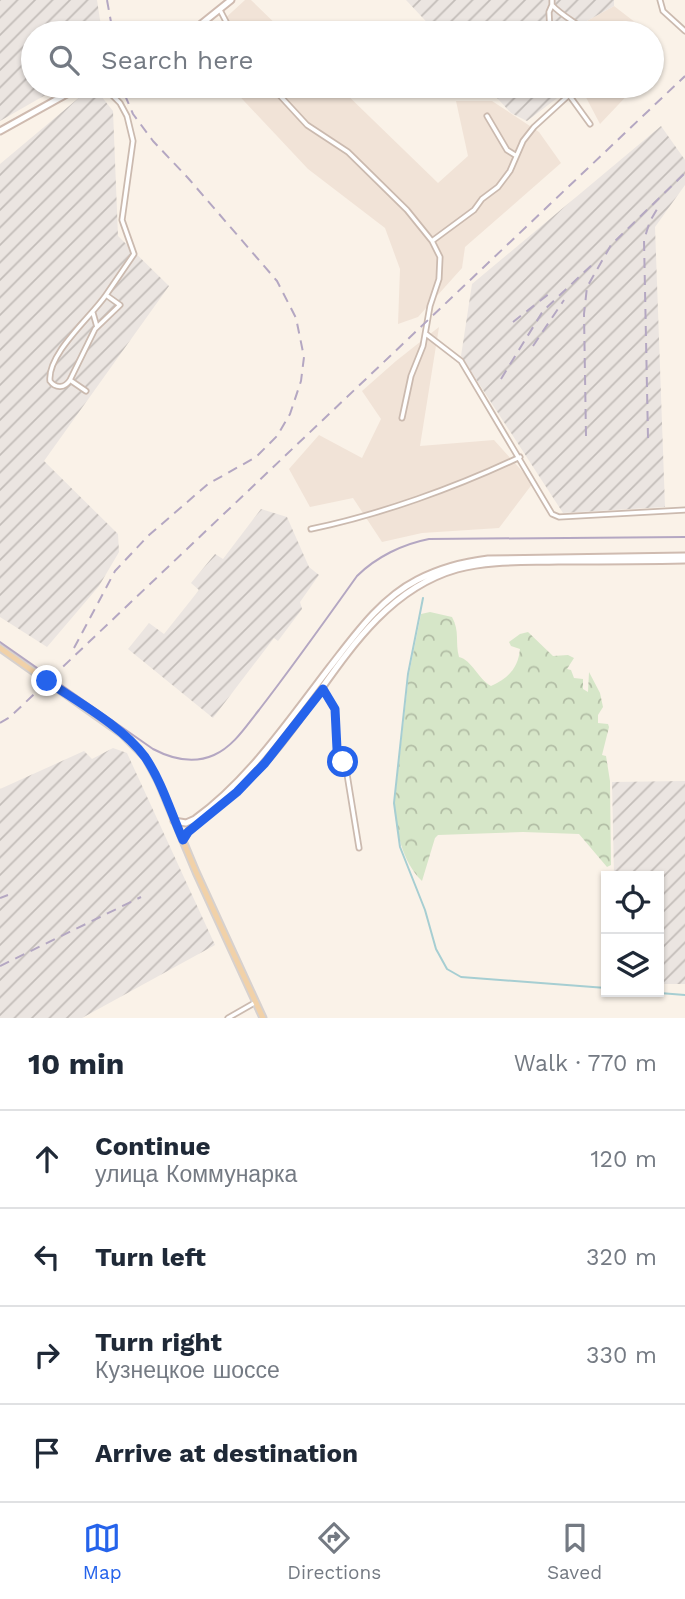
<!DOCTYPE html>
<meta charset="utf-8">
<style>
:root{--surface:#fff;--page:#f2f2f3;--text:#1f2937;--muted:#747a83;--line:#e0e1e3;--accent:#2563eb}
body{margin:0;font-family:"Work Sans",sans-serif;background:var(--page);color:var(--text)}
.controls{position:absolute;right:21px;bottom:21px;display:grid;overflow:hidden;border-radius:0px;box-shadow:0 2px 5px #0004}
.controls button{width:63px;height:63px;display:grid;place-items:center;padding:0;border:0;border-bottom:2px solid var(--line);background:var(--surface);color:var(--text);font:35px sans-serif}
.stop{position:absolute;width:21px;height:21px;margin:-16px;border:5px solid #2563eb;border-radius:50%;background:#fff}
.stop.end{background:#2563eb;border-color:#fff;box-shadow:0 2px 7px #0008}
.list{margin:0;padding:0;list-style:none}
h2{display:flex;justify-content:space-between;align-items:center;height:91px;margin:0;padding:0 28px;font-size:30px}
h2 small{font-size:23px;font-weight:400;color:var(--muted)}
.list li{display:grid;grid-template-columns:46px 1fr auto;gap:21px;align-items:center;box-sizing:border-box;height:98px;padding:0 28px;border-top:2px solid var(--line)}
.list b{display:block;font-size:26px;white-space:nowrap}
.list p{margin:0;font-size:23px;white-space:nowrap;color:var(--muted)}
.list em{font-size:23px;font-style:normal;color:var(--muted)}
.icon{flex:none;width:38px;height:38px;fill:none;stroke:currentColor;stroke-width:2;stroke-linecap:round;stroke-linejoin:round}
.map{position:relative;flex:none;width:685px;height:1018px;overflow:hidden}
.search{position:absolute;background:var(--surface);box-shadow:0 2px 5px #0004;left:21px;right:21px;top:21px;height:77px;display:flex;align-items:center;gap:18px;box-sizing:border-box;padding:0 24px;border-radius:38px;color:var(--muted);font-size:26px}
.sheet{height:483px;background:var(--surface)}
nav{display:flex;justify-content:space-around;align-items:center;box-sizing:border-box;height:98px;border-top:2px solid var(--line);background:var(--surface);font-size:19px;color:var(--muted)}
nav a{display:grid;justify-items:center;gap:4px}
nav .on{color:var(--accent)}
.map>svg:first-child{display:block}
.residential{fill:#f1e3d7}
.industrial{fill:url(#industrial-furrows)}
.forest{fill:url(#forest-crowns)}
.lines{fill:none;stroke-linecap:round;stroke-linejoin:round}
.stream{stroke:#a6ced2;stroke-width:2}
.street-casing{stroke:#cbbaaf;stroke-width:7}
.secondary-casing{stroke:#cfbbb0;stroke-width:9}
.primary-casing{stroke:#d7d1ce;stroke-width:9}
.street{stroke:#fff;stroke-width:3.5}
.secondary{stroke:#fff;stroke-width:5}
.primary{stroke:#f1d1a8;stroke-width:5}
.tram{stroke:#b4a7c2;stroke-width:2}
.rail{stroke:#b4a7c2;stroke-width:2;stroke-dasharray:10 7;stroke-linecap:butt}
.route{stroke:#2563eb;stroke-width:9}
</style>
<div class="map">
<svg width="685" height="1018" viewBox="0 0 685 1018">
<defs>
<pattern id="industrial-furrows" width="10" height="10" patternUnits="userSpaceOnUse" patternTransform="scale(1.75)"><rect width="10" height="10" fill="#ebe5e1"/><path d="M-1 1l2-2M0 10L10 0M9 11l2-2" fill="none" stroke="#c3bdb9"/></pattern>
<pattern id="forest-crowns" width="20" height="18" patternUnits="userSpaceOnUse" patternTransform="scale(1.75)"><rect width="20" height="18" fill="#d6e6c8"/><path d="M2 6a3 3 0 1 1 6 0M12 15a3 3 0 1 1 6 0" fill="none" stroke="#b2bda5"/></pattern>
</defs>
<rect width="100%" height="100%" fill="#faf2e8"/>
<path class="residential" d="M245,0H251L285,33H209Z
M614,6L649,33H565Z
M230,86H338L438,183L468,156L456,101H492L539,132L561,163L465,247L462,268L418,317L398,324L400,269L385,228L308,169Z
M580,86H636L600,124Z
M439,327L420,446L494,440L533,483L499,528L422,533L382,542L353,498L310,507L289,469L319,435L362,458L381,419L362,391L396,361Z"/>
<path class="industrial" d="M0,0H97L102,33H33V86H61L0,121Z
M406,0H614V6L565,33H437Z
M93,86L113,111L118,236L169,286L44,461L118,534L119,552L99,586L47,647L0,617V164Z
M486,86H573L527,121L511,113Z
M661,126L685,160V185L655,227L665,507L563,513L461,356L472,284Z
M261,509L287,517L309,567L319,575L300,602L302,609L278,641L274,638L213,718L128,649L149,623L164,634L199,590L191,583L215,554L223,559Z
M113,748L127,753L215,945L82,1018H0V789L84,751L92,759Z
M685,781V984H659V876H614L612,782Z"/>
<path class="forest" d="M430,612L452,617C460,631 455,643 459,657C472,660 478,679 491,686C508,678 518,669 520,649L511,646L509,642L520,634L528,632L553,656L568,655L574,658L567,669L571,670L574,678L583,679V689L588,692L589,672L600,693L603,707L598,715V723L608,724L609,727L602,755L606,756L610,781L611,865L607,867L579,834L523,832L438,835L435,838L422,881C402,861 397,833 394,806L409,674L421,614Z"/>
<g class="lines">
<path class="stream" d="M423,598L408,674L394,803L400,847L425,910L436,949L447,969L461,977L606,988
M647,992L685,995"/>
<g class="street-casing">
<path id="street" d="M552,0V5C562,16 577,23 589,33
M660,0L663,11L685,31
M220,10L232,33
M550,33L549,12L552,5
M271,86L307,125L348,152L407,210L432,241L440,257L439,279L430,306L423,346L411,376L402,418
M569,95L590,124
M487,116L507,150L515,155
M432,241L474,210L482,199L498,187L510,171L523,141L534,127L569,95L567,86
M93,313L97,327
M426,334L461,361L552,514L559,517L685,510
M70,380C65,388 56,389 50,381C47,354 91,317 106,295
M86,391L70,380L95,329L120,305L106,295L134,254L122,220L133,141L127,116L120,103L109,92L107,86
M311,529C379,515 457,487 520,457
M323,689L335,709L337,749L346,768L359,848
M228,1018L256,1002"/>
</g>
<g class="secondary-casing">
<path id="secondary" d="M190,33L231,0
M0,131L81,86
M174,821L186,823L195,819C249,780 290,719 330,667C355,635 380,599 417,580C440,568 463,562 488,559L685,556
M183,840L188,832C217,806 248,783 273,753C329,688 369,594 457,569C489,560 525,562 558,561C600,561 643,561 685,560"/>
</g>
<g class="primary-casing">
<path id="primary" d="M0,648L122,734L145,757L158,781L196,872L263,1018"/>
</g>
<use href="#street" class="street"/>
<use href="#secondary" class="secondary"/>
<use href="#primary" class="primary"/>
<path class="tram" d="M0,642L153,749C172,759 194,764 214,755C234,746 246,726 259,710C293,666 325,621 357,576C376,557 403,544 429,539L685,537"/>
<path class="rail" d="M107,0L113,33
M513,322L550,293
M533,346L564,300
M501,379L543,311L596,261
M586,436L584,314L587,287L611,245L685,173
M648,438L644,240L650,221L659,206
M74,648L115,571L148,536L208,484L256,457L277,436L290,414L301,381L304,357L296,318L277,281L188,178L153,141L133,114L121,86
M0,723L10,717L685,76
M0,898L8,895
M0,966L141,897"/>
</g>
<g class="lines">
<path class="route" d="M47,681C78,702 123,727 145,757C162,782 171,813 183,840L188,832L237,792L265,763L323,689L335,709L337,749L343,762"/>
</g>
</svg>
<div class="controls">
<button><svg class="icon" aria-label="locate" viewBox="0 0 24 24"><circle cx="12" cy="12" r="6"/><path d="M12 2v4M12 18v4M2 12h4M18 12h4"/></svg></button>
<button><svg class="icon" aria-label="layers" viewBox="0 0 24 24"><path d="M12 4l9 5-9 5-9-5zM3 14l9 5 9-5"/></svg></button>
</div>
<div class="stop" style="left:343px;top:762px"></div>
<div class="stop end" style="left:47px;top:681px"></div>
<div class="search"><svg class="icon" aria-label="search" viewBox="0 0 24 24"><circle cx="10" cy="10" r="6"/><path d="M15 15l6 6"/></svg>Search here</div>
</div>
<section class="sheet">
<h2>10 min<small>Walk · 770 m</small></h2>
<ul class="list">
<li><svg class="icon" aria-label="ahead" viewBox="0 0 24 24"><path d="M12 20V5M6 11l6-6 6 6"/></svg><div><b>Continue</b><p>улица Коммунарка</p></div><em>120 m</em></li>
<li><svg class="icon" aria-label="left" viewBox="0 0 24 24"><path d="M17 20v-9H6M10 6l-5 5 5 5"/></svg><div><b>Turn left</b></div><em>320 m</em></li>
<li><svg class="icon" aria-label="right" viewBox="0 0 24 24"><path d="M7 20v-9h11M14 6l5 5-5 5"/></svg><div><b>Turn right</b><p>Кузнецкое шоссе</p></div><em>330 m</em></li>
<li><svg class="icon" aria-label="arrive" viewBox="0 0 24 24"><path d="M6 21V4h12l-3 4 3 4H6"/></svg><div><b>Arrive at destination</b></div></li>
</ul>
</section>
<nav>
<a class="on"><svg class="icon" aria-label="map" viewBox="0 0 24 24"><path d="M3 6l6-2 6 2 6-2v14l-6 2-6-2-6 2zM9 4v14M15 6v14"/></svg>Map</a>
<a><svg class="icon" aria-label="directions" viewBox="0 0 24 24"><path d="M12 3l9 9-9 9-9-9zM9 14v-3h6M13 9l2 2-2 2"/></svg>Directions</a>
<a><svg class="icon" aria-label="saved" viewBox="0 0 24 24"><path d="M7 4h10v16l-5-4-5 4z"/></svg>Saved</a>
</nav>
